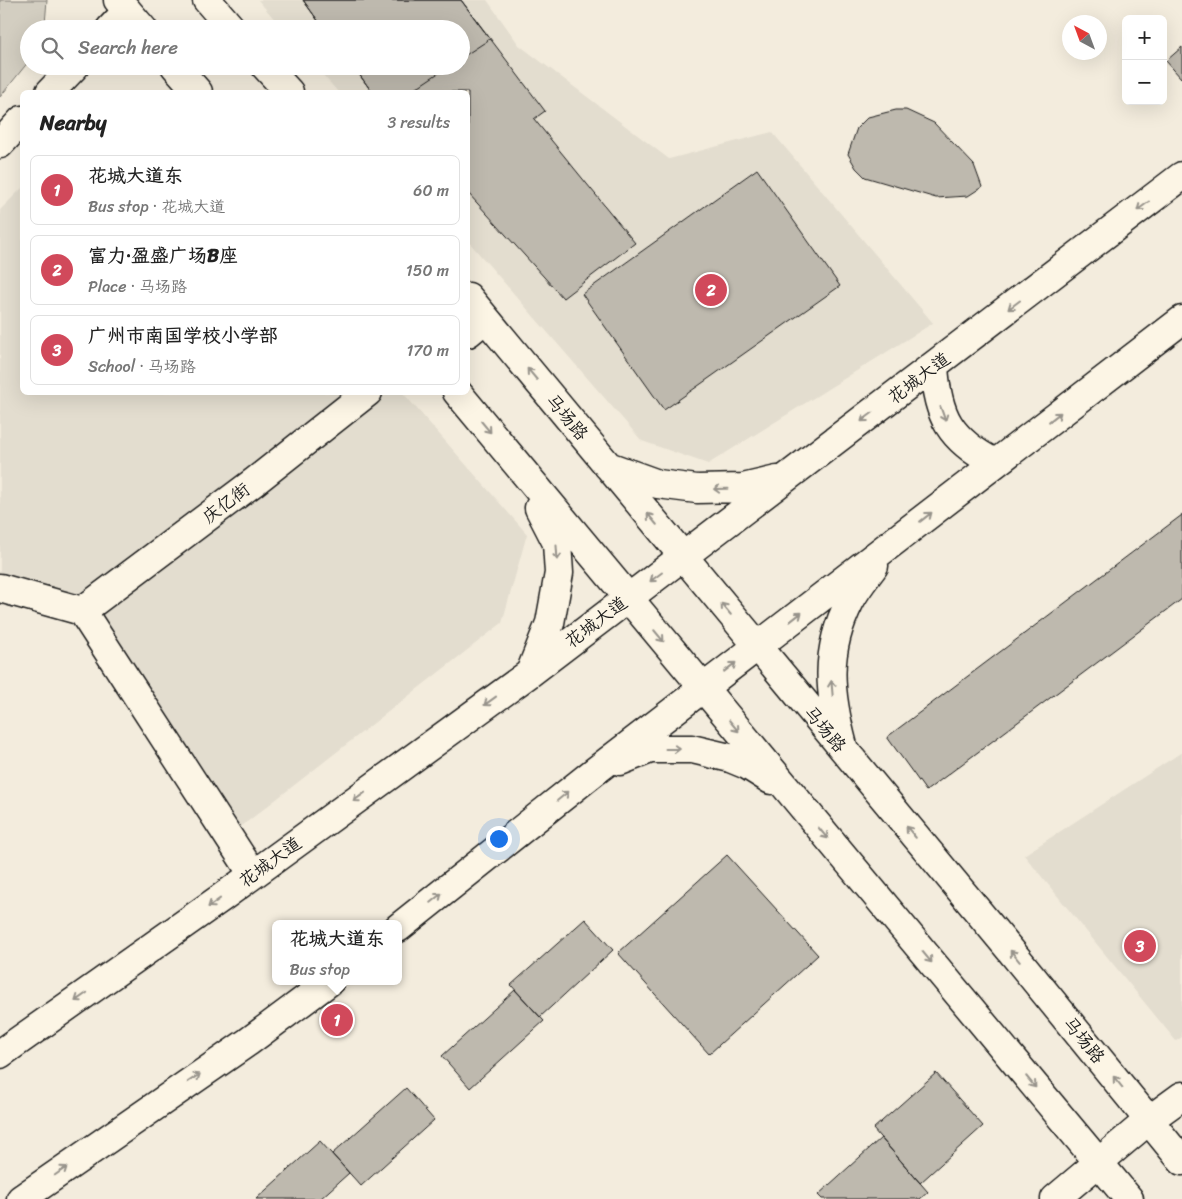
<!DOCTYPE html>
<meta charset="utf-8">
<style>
:root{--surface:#fff;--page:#f6f6f6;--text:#222;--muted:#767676;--line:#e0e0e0;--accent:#d1495b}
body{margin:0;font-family:Sriracha,"LXGW WenKai TC",sans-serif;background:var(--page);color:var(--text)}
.controls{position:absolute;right:15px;top:15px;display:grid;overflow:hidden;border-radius:8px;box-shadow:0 5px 20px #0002}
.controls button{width:45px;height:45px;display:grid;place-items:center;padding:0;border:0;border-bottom:1px solid var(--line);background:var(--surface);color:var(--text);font:25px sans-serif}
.compass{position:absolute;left:1062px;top:15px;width:45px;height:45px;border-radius:50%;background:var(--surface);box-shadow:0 5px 20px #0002;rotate:319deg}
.you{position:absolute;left:498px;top:838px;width:18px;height:18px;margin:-12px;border:4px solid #fff;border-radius:50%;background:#1a73e8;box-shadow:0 0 0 8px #1a73e833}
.badge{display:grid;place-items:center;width:32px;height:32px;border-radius:50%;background:var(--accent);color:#fff;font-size:16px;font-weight:700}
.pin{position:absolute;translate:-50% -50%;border:2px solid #fff;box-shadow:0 1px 5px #0006}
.popup{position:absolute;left:272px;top:920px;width:130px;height:65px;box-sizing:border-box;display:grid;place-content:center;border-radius:8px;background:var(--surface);filter:drop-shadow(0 1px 4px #0005);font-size:16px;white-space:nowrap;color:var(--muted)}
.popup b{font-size:19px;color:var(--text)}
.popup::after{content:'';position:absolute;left:50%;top:100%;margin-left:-10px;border:10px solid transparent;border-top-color:var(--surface)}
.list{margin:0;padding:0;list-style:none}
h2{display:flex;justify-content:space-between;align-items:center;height:65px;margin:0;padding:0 20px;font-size:21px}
h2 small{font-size:16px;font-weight:400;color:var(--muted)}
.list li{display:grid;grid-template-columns:32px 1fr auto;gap:15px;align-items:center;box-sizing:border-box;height:70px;margin:0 10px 10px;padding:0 10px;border:1px solid var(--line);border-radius:8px}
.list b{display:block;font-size:19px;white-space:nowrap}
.list p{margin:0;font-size:16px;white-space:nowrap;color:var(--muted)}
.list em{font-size:16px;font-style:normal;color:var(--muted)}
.icon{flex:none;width:28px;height:28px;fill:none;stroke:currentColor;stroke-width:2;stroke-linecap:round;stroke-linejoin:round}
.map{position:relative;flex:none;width:1182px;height:1199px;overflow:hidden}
.search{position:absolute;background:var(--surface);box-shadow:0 5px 20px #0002;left:20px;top:20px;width:450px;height:55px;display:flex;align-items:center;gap:12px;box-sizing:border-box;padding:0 18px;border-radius:28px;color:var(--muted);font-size:19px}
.panel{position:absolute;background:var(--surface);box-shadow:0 5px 20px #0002;left:20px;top:90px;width:450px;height:305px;border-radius:8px}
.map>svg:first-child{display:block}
.built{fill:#e3ddcf}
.green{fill:#d3cec1;stroke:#78756e}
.building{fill:#beb9ae;stroke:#1c1c1c}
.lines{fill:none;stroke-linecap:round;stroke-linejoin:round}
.minor-casing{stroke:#1c1c1c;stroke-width:31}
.major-casing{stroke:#1c1c1c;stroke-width:31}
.minor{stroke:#fcf5e5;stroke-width:28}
.major{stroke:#fcf5e5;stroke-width:28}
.oneway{stroke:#97938b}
.labels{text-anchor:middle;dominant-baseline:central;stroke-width:4;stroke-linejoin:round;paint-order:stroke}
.street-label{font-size:18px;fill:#1c1c1c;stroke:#fcf5e5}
</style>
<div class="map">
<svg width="1182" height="1199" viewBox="0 0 1182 1199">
<rect width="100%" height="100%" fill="#f3ecdd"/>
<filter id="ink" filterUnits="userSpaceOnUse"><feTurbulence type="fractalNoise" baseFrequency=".02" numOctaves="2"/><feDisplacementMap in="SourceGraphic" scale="10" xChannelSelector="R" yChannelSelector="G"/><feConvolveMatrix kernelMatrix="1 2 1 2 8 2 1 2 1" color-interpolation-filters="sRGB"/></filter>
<g filter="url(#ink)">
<path class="built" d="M258,0H487L519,45L669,159L772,132L933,323L708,464L642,441L468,241V92H338L315,66H461V29H283Z
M22,188V392L403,393L527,534L502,623L229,836L82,611L0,588V210Z
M1182,752V1037L1176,1041L1024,855Z"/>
<path class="green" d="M0,0H47L45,24L43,29H29V61L0,97Z"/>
<path class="building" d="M303,0H461L545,111L534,119L635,243L563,298L468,193V92H372L353,66H461V29H324Z
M303,0H461L490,39L461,58V29H324Z
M1182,47V77L1181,78L1166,61Z
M353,66H449L410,92H372Z
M896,110H906L934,123L974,165L982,187L968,196L936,198L865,177L856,168L848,154L857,128L868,117Z
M757,169L840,286L664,410L582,294Z
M1182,515V599L926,791L887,737Z
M727,855L818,955L709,1054L618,953Z
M585,919L613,950L540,1017L511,985Z
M515,990L544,1021L470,1088L442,1056Z
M936,1073L983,1126L920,1183L873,1129Z
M406,1088L434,1120L361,1186L332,1154Z
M881,1138L928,1192L920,1199H822L818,1195Z
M320,1141L349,1173L320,1199H256Z"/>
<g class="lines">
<g class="minor-casing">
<path id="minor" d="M110,29L127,11
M50,92L75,66
M0,144L22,120
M468,333L485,319
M0,588L82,611L252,873
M82,611L254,482L368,392
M1055,1199L1149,1120L1182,1096"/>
</g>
<g class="major-casing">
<path id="major" d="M118,0L143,29
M207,0L232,29
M175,66L198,92
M265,66L289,92
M468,297L1011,951L1182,1161
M934,366C937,416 950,440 995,463
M457,392L1129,1199
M608,466L658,484L697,489L743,488L777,480
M530,673L550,623L559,573L557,543L539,508
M843,746C829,693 824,652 850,601C856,589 866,577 874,566
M620,761L650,749H692L730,758L747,765L771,780
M398,928L594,772L1182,320
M0,1054L221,898L530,673L1182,176
M21,1199L248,1042L330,981"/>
</g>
<use href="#minor" class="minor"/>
<use href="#major" class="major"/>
</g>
<defs><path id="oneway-shaft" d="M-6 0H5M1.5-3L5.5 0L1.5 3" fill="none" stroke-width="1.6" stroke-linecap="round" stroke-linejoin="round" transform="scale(1.25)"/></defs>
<g class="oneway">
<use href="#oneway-shaft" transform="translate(1143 206) rotate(143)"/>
<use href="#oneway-shaft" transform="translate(1014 305) rotate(143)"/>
<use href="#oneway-shaft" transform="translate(532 374) rotate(-130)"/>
<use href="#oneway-shaft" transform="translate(943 414) rotate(70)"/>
<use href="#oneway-shaft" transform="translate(867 417) rotate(143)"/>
<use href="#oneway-shaft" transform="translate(1055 417) rotate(-38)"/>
<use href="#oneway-shaft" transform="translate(486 427) rotate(50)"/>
<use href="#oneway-shaft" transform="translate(721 489) rotate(179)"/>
<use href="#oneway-shaft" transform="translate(926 517) rotate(-38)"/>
<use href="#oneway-shaft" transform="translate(652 519) rotate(-130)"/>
<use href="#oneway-shaft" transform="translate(557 553) rotate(86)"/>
<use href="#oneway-shaft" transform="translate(656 577) rotate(143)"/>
<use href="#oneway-shaft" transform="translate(726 609) rotate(-130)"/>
<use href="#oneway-shaft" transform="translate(796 617) rotate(-38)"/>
<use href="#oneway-shaft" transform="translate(659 636) rotate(50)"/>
<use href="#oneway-shaft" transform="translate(730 667) rotate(-38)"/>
<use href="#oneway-shaft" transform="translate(832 688) rotate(-95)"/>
<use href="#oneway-shaft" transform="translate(490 701) rotate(144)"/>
<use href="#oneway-shaft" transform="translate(734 726) rotate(50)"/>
<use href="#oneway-shaft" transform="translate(673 749)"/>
<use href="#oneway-shaft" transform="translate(563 796) rotate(-39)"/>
<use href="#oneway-shaft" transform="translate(359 797) rotate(144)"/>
<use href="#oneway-shaft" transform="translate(911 832) rotate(-130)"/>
<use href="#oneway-shaft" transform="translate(823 833) rotate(50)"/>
<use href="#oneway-shaft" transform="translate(436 898) rotate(-39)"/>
<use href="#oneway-shaft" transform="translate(214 903) rotate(144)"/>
<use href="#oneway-shaft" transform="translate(1015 956) rotate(-129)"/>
<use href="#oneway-shaft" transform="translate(927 957) rotate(50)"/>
<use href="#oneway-shaft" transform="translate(81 997) rotate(145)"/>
<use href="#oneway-shaft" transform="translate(194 1078) rotate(-34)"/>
<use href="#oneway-shaft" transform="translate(1031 1082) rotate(50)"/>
<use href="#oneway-shaft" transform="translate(1118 1082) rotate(-129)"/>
<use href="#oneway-shaft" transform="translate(61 1171) rotate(-35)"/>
</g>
</g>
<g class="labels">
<g class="street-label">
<text transform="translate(919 378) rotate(-37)">花城大道</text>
<text transform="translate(567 417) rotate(50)">马场路</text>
<text transform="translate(226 503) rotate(-37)">庆亿街</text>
<text transform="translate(596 622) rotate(-37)">花城大道</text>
<text transform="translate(825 729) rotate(50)">马场路</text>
<text transform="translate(270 862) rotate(-36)">花城大道</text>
<text transform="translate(1084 1040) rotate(51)">马场路</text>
</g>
</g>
</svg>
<div class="controls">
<button>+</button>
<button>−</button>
</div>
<svg class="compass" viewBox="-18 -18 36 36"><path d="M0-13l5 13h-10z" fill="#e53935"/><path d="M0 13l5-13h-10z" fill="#767676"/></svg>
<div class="you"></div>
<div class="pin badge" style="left:337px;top:1020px">1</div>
<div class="popup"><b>花城大道东</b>Bus stop</div>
<div class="pin badge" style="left:711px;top:290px">2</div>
<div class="pin badge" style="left:1140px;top:946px">3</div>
<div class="search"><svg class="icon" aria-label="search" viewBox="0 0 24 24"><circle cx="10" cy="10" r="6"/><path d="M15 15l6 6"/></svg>Search here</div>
<section class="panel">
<h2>Nearby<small>3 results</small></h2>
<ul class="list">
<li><span class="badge">1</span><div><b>花城大道东</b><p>Bus stop · 花城大道</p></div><em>60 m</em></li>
<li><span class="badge">2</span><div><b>富力·盈盛广场B座</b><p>Place · 马场路</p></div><em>150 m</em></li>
<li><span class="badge">3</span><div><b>广州市南国学校小学部</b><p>School · 马场路</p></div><em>170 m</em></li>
</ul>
</section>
</div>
